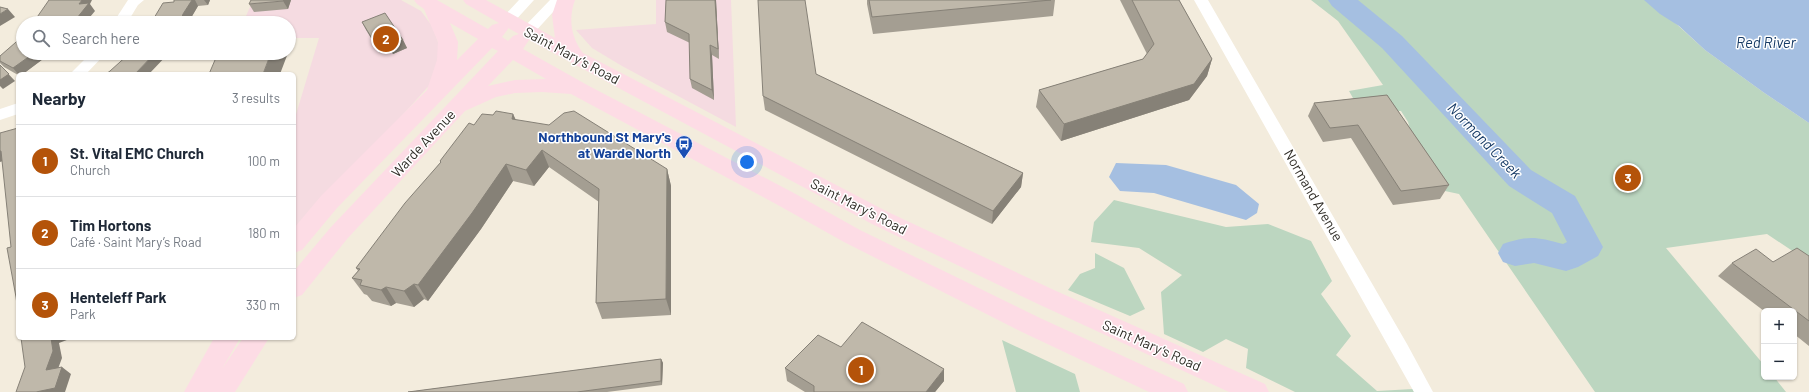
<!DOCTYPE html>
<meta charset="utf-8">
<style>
:root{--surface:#fff;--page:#f2f2f3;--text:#1f2937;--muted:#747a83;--line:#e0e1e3;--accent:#b45309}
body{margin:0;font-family:Barlow,sans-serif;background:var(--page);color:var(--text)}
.controls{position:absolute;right:12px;bottom:12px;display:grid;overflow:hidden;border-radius:6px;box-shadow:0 1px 3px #0004}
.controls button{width:36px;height:36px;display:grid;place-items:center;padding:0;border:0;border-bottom:1px solid var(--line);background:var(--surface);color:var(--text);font:20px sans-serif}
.you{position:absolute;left:747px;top:162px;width:14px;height:14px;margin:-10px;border:3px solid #fff;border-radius:50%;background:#1a73e8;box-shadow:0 0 0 6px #1a73e833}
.badge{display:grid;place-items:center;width:26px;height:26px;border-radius:50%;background:var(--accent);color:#fff;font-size:13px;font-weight:700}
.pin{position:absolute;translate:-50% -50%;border:2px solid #fff;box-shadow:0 1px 4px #0006}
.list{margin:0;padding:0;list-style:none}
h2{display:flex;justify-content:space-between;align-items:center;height:52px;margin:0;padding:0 16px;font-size:17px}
h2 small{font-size:13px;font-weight:400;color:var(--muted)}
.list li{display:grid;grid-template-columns:26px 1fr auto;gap:12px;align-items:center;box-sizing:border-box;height:72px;padding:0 16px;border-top:1px solid var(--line)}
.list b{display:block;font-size:15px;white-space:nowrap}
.list p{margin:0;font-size:13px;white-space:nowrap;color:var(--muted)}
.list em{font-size:13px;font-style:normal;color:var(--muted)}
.icon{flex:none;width:22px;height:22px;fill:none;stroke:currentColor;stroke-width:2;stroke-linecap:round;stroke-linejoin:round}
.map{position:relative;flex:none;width:1809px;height:392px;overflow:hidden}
.search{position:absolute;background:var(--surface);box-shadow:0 1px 3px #0004;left:16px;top:16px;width:280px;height:44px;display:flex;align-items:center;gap:10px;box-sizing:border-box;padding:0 14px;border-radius:22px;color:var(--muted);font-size:15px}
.panel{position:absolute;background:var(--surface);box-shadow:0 1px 3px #0004;left:16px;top:72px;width:280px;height:268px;border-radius:6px}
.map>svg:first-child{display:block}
.commercial{fill:#f5dbe1}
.green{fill:#bcd6c0}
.water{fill:#a5bfe1}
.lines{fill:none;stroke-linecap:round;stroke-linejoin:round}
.river{fill:#a5bfe1;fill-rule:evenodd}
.street{fill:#fff;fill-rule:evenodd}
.secondary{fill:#fddce5;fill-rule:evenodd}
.wall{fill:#a49e92}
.shaded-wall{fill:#868177}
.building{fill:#bfb8aa;stroke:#868177}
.labels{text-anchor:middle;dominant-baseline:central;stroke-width:3;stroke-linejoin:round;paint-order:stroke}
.street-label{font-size:14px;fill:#2f2c26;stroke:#fff}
.transit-label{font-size:14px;font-weight:bold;fill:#164399;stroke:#fff;text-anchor:end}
.water-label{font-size:15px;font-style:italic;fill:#163a65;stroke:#fff}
</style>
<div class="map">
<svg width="1809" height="392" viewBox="0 0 1809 392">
<rect width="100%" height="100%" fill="#f3ecdd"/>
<path class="commercial" d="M253,0H401L421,11L432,26L441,50L435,79L297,232L294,222V121L319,38H289V23H243Z
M656,0H731L736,127L622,66L592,48L576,30L656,24Z"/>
<path class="green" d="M1311,0H1650L1705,50L1763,92L1809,123V262L1767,234L1666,248L1764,365V377H1774L1786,392H1595L1459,194L1426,187L1408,122L1401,111L1361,112L1349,91L1383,85L1338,21Z
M1114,200L1226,227L1268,224L1311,241L1332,281L1321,294L1351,336L1336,355L1377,391L1413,389L1414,392H1295L1246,368L1248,349L1226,339L1203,352L1164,334L1161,292L1182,275L1139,248L1091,242L1094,222Z
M1095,253L1124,268L1145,309L1130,316L1068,290L1080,274L1095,268Z
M1002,340L1075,374L1080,392H1016Z"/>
<path class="water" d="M1644,0H1809V123L1763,92L1705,50L1679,26L1660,14Z
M1116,163L1166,165L1236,185L1259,204L1257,213L1246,220L1154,193L1120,191L1109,177Z"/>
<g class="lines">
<path class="river" d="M1328,0H1358L1402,36L1531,170L1575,196L1603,247L1598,256L1578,267L1566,271L1534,263L1515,266L1503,262L1498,253L1503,244C1529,235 1537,237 1563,244L1567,242L1552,213L1509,186L1382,48L1332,6Z"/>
<path class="street" d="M128,0H144L138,5L127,23H113Z
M519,0H534L513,23L508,24L503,23L501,20L503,17Z
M550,0H564L533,34L528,35L523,34L521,31L523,28Z
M1194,0H1208L1407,344L1433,392H1414Z
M91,53H106L86,74H70Z
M18,103V114L0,120V109Z"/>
<path class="secondary" d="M414,0H437L488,29L492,25L499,23L466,4L463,0H486L555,38L552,15L557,0H575C568,19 571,37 583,53L888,212L1054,290L1265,384L1269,392H1229L1038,304L872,224L529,40L523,49L589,86L792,192L860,230L1040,318L1184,384L1188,392H1149L1022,332L844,242L776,204L571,94L542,92L515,93L496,97L465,111L347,239L302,295L294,298V271L331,227L498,51L492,48L337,208L302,250L294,253V228L321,196L427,90L437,60L438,42L424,9L417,4ZM450,23L478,39L457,60L458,42ZM508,28L519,34L513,36L508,41L502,37L508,29ZM513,60L546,79L515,80L488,86Z
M214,338H240L222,369L243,338H269L235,392H184Z"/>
</g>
<path class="wall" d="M174,0H210L208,5L198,6L188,23L174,2Z
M291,0L288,9L254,12L249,4Z
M666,0H716L719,59L712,55L714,100L692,88L690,79V43L667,32L665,22Z
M867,0H1055L1053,16L873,34L867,4Z
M1120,0H1179L1212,59L1207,76L1189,100L1061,141L1036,107L1039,90L1143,59L1147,54Z
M362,22L403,40L407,48L393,54L390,49L380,53L366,30Z
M51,53L23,74H18V75L4,67L0,63V56Z
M816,74L1023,173L1021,187L992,224L765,110L763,96Z
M1387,95L1449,185L1440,199L1393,205L1351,138L1323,142L1308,116L1314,103Z
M513,114L516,120L667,169L671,186V315L602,319L596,303L599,202L549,167L534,186L513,181L481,229L428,301L424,299L414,307L396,303L391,306L372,301L367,295L364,294L352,278L358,271L356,268L440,163V161L474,125L493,115Z
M1809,256V346L1794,334V311H1764L1718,276L1732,263L1773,262Z
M841,347L944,381L935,392H805L787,381L785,368Z
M661,359L663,363L662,385L607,392H408Z"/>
<path class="shaded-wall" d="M82,0H92L90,4L95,11L85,23H73L79,4Z
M192,0H195L198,6L188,23H180L183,14Z
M204,0H210L208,5Z
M284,0H291L288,9L283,1Z
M715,0H716L719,59L718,49Z
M8,9L15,17L0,26V14Z
M289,37L292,42L289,50Z
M403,40L407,48L393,54L389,46Z
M386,41L390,49L380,53L376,45Z
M710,45L712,55L714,100L712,90Z
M34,53H51L23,74H18L13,68Z
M155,53H169L149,74H135Z
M271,53H288L280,74H263Z
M1212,59L1207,76L1189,100L1061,141L1064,124Z
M0,65L15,81L3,89L0,86Z
M513,114L520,130L512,119Z
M542,150L549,167L534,186L526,170Z
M0,151H1L9,159L0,162Z
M506,164L513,181L481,229L428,301L418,285Z
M667,169L671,186V315L666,299Z
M1023,173L1021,187L992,224L993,211Z
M414,284L424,299L414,307L404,291Z
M386,287L396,303L391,306L381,290Z
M51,338H72L59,343L62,358L55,377L46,370Z
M661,359L663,363L662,385L661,381Z
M62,367L71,374L65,392H36Z
M944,369V381L935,392H926Z"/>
<path class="building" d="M49,0H82L79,4L89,3L73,23H33Z
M174,0H192L183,14L180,23H151L163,3L174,2Z
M251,0H284L283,1L249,4Z
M666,0H715L718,49L710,45L712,90L690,79L689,34L665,22Z
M758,0H805L816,74L1023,173L993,211L763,96Z
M869,0H1051L872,17Z
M1132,0H1179L1212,59L1194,84L1064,124L1039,90L1143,59L1154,44Z
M0,7L8,9L0,14Z
M385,13L403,40L389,46L386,41L376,45L362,22Z
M23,36V53H34L13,68L0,61V56Z
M130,53H155L135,74H106L110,71Z
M218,53H271L263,74H209Z
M0,65L9,74L0,80Z
M1387,95L1449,185L1401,191L1358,125L1330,128L1314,103Z
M496,111L513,114L512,119L549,125L564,113L574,111L667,169L666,299L596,303L599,189L542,150L526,170L506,164L472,213L418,285L414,284L404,291L386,287L381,290L360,285L362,280L352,278L360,269L356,268L405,203L441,162L440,161L469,123L474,125L482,114L493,115Z
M18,128V312L16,297L7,248L11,247L1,151H0V133Z
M1797,248L1809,256V321L1732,263L1756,249L1773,262Z
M862,322L944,369L926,392H814V386L785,368L818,335L841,347Z
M21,338H51L53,351L46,370L62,367L55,388L36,392H16L25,367Z
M661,359V381L577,392H408Z"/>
<defs>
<g id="bus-pin" transform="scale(0.9)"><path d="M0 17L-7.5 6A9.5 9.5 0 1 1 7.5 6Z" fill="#1a4fb4" stroke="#fff"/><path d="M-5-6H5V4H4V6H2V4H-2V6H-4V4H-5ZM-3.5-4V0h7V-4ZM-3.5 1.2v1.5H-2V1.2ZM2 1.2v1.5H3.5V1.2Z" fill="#fff"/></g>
</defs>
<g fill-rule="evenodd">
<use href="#bus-pin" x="684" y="144"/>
</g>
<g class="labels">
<g class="street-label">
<text transform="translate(572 55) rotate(28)">Saint Mary’s Road</text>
<text transform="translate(423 143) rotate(-47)">Warde Avenue</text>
<text transform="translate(1314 195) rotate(60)">Normand Avenue</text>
<text transform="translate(859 206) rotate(27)">Saint Mary’s Road</text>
<text transform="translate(1152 345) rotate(24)">Saint Mary’s Road</text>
</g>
<g class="transit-label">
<text x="671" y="136">Northbound St Mary's<tspan x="671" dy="16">at Warde North</tspan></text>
</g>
<g class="water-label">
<text x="1766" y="42">Red River</text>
<text transform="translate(1485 140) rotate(46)">Normand Creek</text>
</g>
</g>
</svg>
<div class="controls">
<button>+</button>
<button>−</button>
</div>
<div class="you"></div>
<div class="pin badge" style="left:861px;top:370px">1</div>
<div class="pin badge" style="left:386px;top:39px">2</div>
<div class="pin badge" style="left:1628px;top:178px">3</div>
<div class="search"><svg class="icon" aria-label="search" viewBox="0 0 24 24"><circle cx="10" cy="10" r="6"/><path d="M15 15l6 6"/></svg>Search here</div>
<section class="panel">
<h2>Nearby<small>3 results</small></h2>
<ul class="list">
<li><span class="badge">1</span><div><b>St. Vital EMC Church</b><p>Church</p></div><em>100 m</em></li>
<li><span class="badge">2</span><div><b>Tim Hortons</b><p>Café · Saint Mary’s Road</p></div><em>180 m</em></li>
<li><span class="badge">3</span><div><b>Henteleff Park</b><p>Park</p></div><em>330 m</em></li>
</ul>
</section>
</div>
